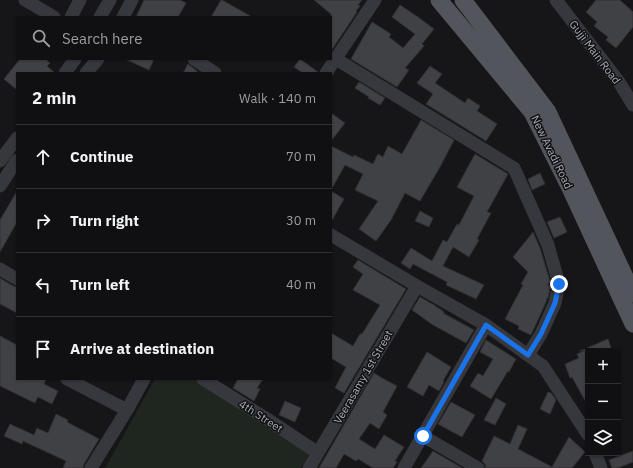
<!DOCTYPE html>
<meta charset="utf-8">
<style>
:root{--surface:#101012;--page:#1e1e20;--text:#f1f3f6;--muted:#9c9d9f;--line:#303032}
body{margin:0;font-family:"IBM Plex Sans",sans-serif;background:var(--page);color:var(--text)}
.controls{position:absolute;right:12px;bottom:12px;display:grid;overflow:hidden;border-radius:0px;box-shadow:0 1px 3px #0004}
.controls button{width:36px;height:36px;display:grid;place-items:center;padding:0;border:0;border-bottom:1px solid var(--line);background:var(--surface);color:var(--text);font:20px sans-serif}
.stop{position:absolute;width:12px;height:12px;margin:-9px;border:3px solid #1a73e8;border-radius:50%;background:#fff}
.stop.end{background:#1a73e8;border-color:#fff;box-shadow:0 1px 4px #0008}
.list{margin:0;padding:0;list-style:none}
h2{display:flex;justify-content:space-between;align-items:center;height:52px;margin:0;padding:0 16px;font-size:17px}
h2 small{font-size:13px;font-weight:400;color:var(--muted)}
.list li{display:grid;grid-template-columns:26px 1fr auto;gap:12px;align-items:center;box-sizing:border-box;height:64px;padding:0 16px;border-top:1px solid var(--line)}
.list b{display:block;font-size:15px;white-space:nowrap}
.list em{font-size:13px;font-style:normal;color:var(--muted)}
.icon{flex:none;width:22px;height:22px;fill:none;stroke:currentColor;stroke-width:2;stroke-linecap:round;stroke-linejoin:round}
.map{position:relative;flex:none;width:633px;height:468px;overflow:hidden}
.search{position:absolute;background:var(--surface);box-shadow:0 1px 3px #0004;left:16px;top:16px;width:316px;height:44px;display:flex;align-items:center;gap:10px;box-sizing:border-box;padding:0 14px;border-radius:0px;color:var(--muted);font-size:15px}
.panel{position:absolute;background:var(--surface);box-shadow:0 1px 3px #0004;left:16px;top:72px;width:316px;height:308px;border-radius:0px}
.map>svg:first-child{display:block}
.green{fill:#1e261f}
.building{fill:#404145;stroke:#303034}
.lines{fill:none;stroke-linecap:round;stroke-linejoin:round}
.minor{stroke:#37383d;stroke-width:13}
.major{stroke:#53555c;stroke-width:17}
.route{stroke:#1a73e8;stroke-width:5}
.labels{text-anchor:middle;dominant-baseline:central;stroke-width:3;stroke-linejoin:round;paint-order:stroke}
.street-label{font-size:11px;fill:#a8adb8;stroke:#111113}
</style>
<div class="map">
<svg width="633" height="468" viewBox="0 0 633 468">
<rect width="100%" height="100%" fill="#161618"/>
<path class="green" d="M155,379H195L310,453L301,468H105Z"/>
<path class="building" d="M144,0H180L186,3L178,17H136Z
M221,0H222L252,17H211Z
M314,0H362L358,5L360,6L356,11L357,12L331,51V14Z
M596,0H620L633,12V27L616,48L606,40L608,37L594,26L597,22L586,12Z
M400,5L418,17L434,29L422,44L424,46L405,68L409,70L397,87L351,59L372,22L391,34L389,37L403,48L415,34L392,17Z
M20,59H45L50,63L47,66L55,73H17V90L4,79Z
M125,59H154L149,70Z
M300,59L318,72V73H303L294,67Z
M188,64L197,71V73H183Z
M430,66L442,74L435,83L465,103L468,98L480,106L477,111L497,124L486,141L426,104L433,94L417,83Z
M359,82L385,98L380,105L368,98L369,97L355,88Z
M331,113L345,123L331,141Z
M421,120L454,140L440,167L420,201L405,193L391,220L376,241L359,229L378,201L355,190L363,174L345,165L331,190V146L353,157L354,155L373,164L378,154L383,157L388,146L402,154Z
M475,154L508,174L487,212L491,213L477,239L479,240L469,257L453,247L443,266L484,285L476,299L446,285L447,282L413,264L410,269L401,263L411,248L432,261L443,240L447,242L457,224L459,225L474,196L457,187Z
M540,173L545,184L532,190L528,179Z
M17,191V222L0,252V220Z
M331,191L344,199L331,222Z
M420,211L433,218L429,227L415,221Z
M560,217L567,232L554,238L547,222Z
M533,232L540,248L550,281L548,286L551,285L548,298L546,299L547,300L531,335L518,329L519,326L505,319L523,285L521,284L528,272L513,257Z
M358,260L406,289L344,393L335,388L346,367L331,358V333L353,346L360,334H362L380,305L353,290L363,274L353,267Z
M0,278L13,286L17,287V313L0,304Z
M420,297L434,305L444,312L443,313L474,330L466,343L433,325L412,310Z
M0,336L17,345V379H46L44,384L58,391L52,404L38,397L35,403L0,386Z
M608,339L612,351H588V406L572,377L570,378L565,364L579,358L577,354L584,351H580Z
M486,340L516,359L509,372L508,371L491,399L470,386L478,373L483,376L493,359L480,352Z
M427,352L451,367L443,381L444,382L439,391L429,385L423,396L407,387Z
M374,373L382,378L397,386L383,412L387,415L379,429L370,423L359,439L375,449L384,435L404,447L395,461L397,462L393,468H373L358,459L356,461L344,454L336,468H319Z
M238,379H263L257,388L260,389L254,401L233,388Z
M548,392L551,393L556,400L550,414L540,409Z
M496,398L506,404L495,425L484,420Z
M285,401L301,408L295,422L279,415Z
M451,402L475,415L462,437L438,424Z
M56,414L68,420L67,422L99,439L84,464L83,468H63L66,461L23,441L22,444L4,436L10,424L34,435L37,428L48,433Z
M518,425L527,429L518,449L552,467L569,437L585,452L572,468H486L485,464L482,461L494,436L510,444Z
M433,451L462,468H421Z
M633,451V462L618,468H612L609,460Z"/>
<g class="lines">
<path class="minor" d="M25,0L54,17
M556,0L619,82L633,105
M71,17L80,0
M100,17L110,0
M123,17L132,0
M194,59L215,73
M336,59L514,168L548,245L559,284L555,303L541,334L528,355
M65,73L75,59
M86,73L98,59
M326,73L375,0
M0,161L17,138
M0,186L17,160
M331,235L417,286L486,325L543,366L588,435
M0,269L17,279
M67,379L127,410
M203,379L267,419L318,453
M423,436L478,468
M595,453L601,468
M91,468L127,410L144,379
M309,468L417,286
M404,468L486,325"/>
<path class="major" d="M439,0L532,112L570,188L633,324
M463,0L548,112L633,294"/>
</g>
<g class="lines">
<path class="route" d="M423,436L486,325L528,355L541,334L555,303L559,284"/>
</g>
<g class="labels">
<g class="street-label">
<text transform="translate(595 52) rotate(53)">Gujji Main Road</text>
<text transform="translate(552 152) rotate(64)">New Avadi Road</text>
<text transform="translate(363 377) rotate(-60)">Veerasamy 1st Street</text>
<text transform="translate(261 416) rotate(33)">4th Street</text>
</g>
</g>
</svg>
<div class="controls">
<button>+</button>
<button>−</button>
<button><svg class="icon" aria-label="layers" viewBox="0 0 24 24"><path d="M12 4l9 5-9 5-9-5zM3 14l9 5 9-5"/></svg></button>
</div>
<div class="stop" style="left:423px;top:436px"></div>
<div class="stop end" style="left:559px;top:284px"></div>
<div class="search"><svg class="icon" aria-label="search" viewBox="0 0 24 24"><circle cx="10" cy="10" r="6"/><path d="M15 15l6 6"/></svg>Search here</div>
<section class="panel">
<h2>2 min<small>Walk · 140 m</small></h2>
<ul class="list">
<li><svg class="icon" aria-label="ahead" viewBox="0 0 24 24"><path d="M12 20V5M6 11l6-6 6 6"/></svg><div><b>Continue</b></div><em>70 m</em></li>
<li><svg class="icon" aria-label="right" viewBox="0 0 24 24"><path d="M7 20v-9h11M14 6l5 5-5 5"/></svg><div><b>Turn right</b></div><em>30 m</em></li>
<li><svg class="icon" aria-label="left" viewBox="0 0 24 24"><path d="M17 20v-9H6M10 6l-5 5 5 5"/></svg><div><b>Turn left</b></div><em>40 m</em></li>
<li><svg class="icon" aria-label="arrive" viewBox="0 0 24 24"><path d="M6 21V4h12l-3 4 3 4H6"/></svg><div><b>Arrive at destination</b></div></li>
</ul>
</section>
</div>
